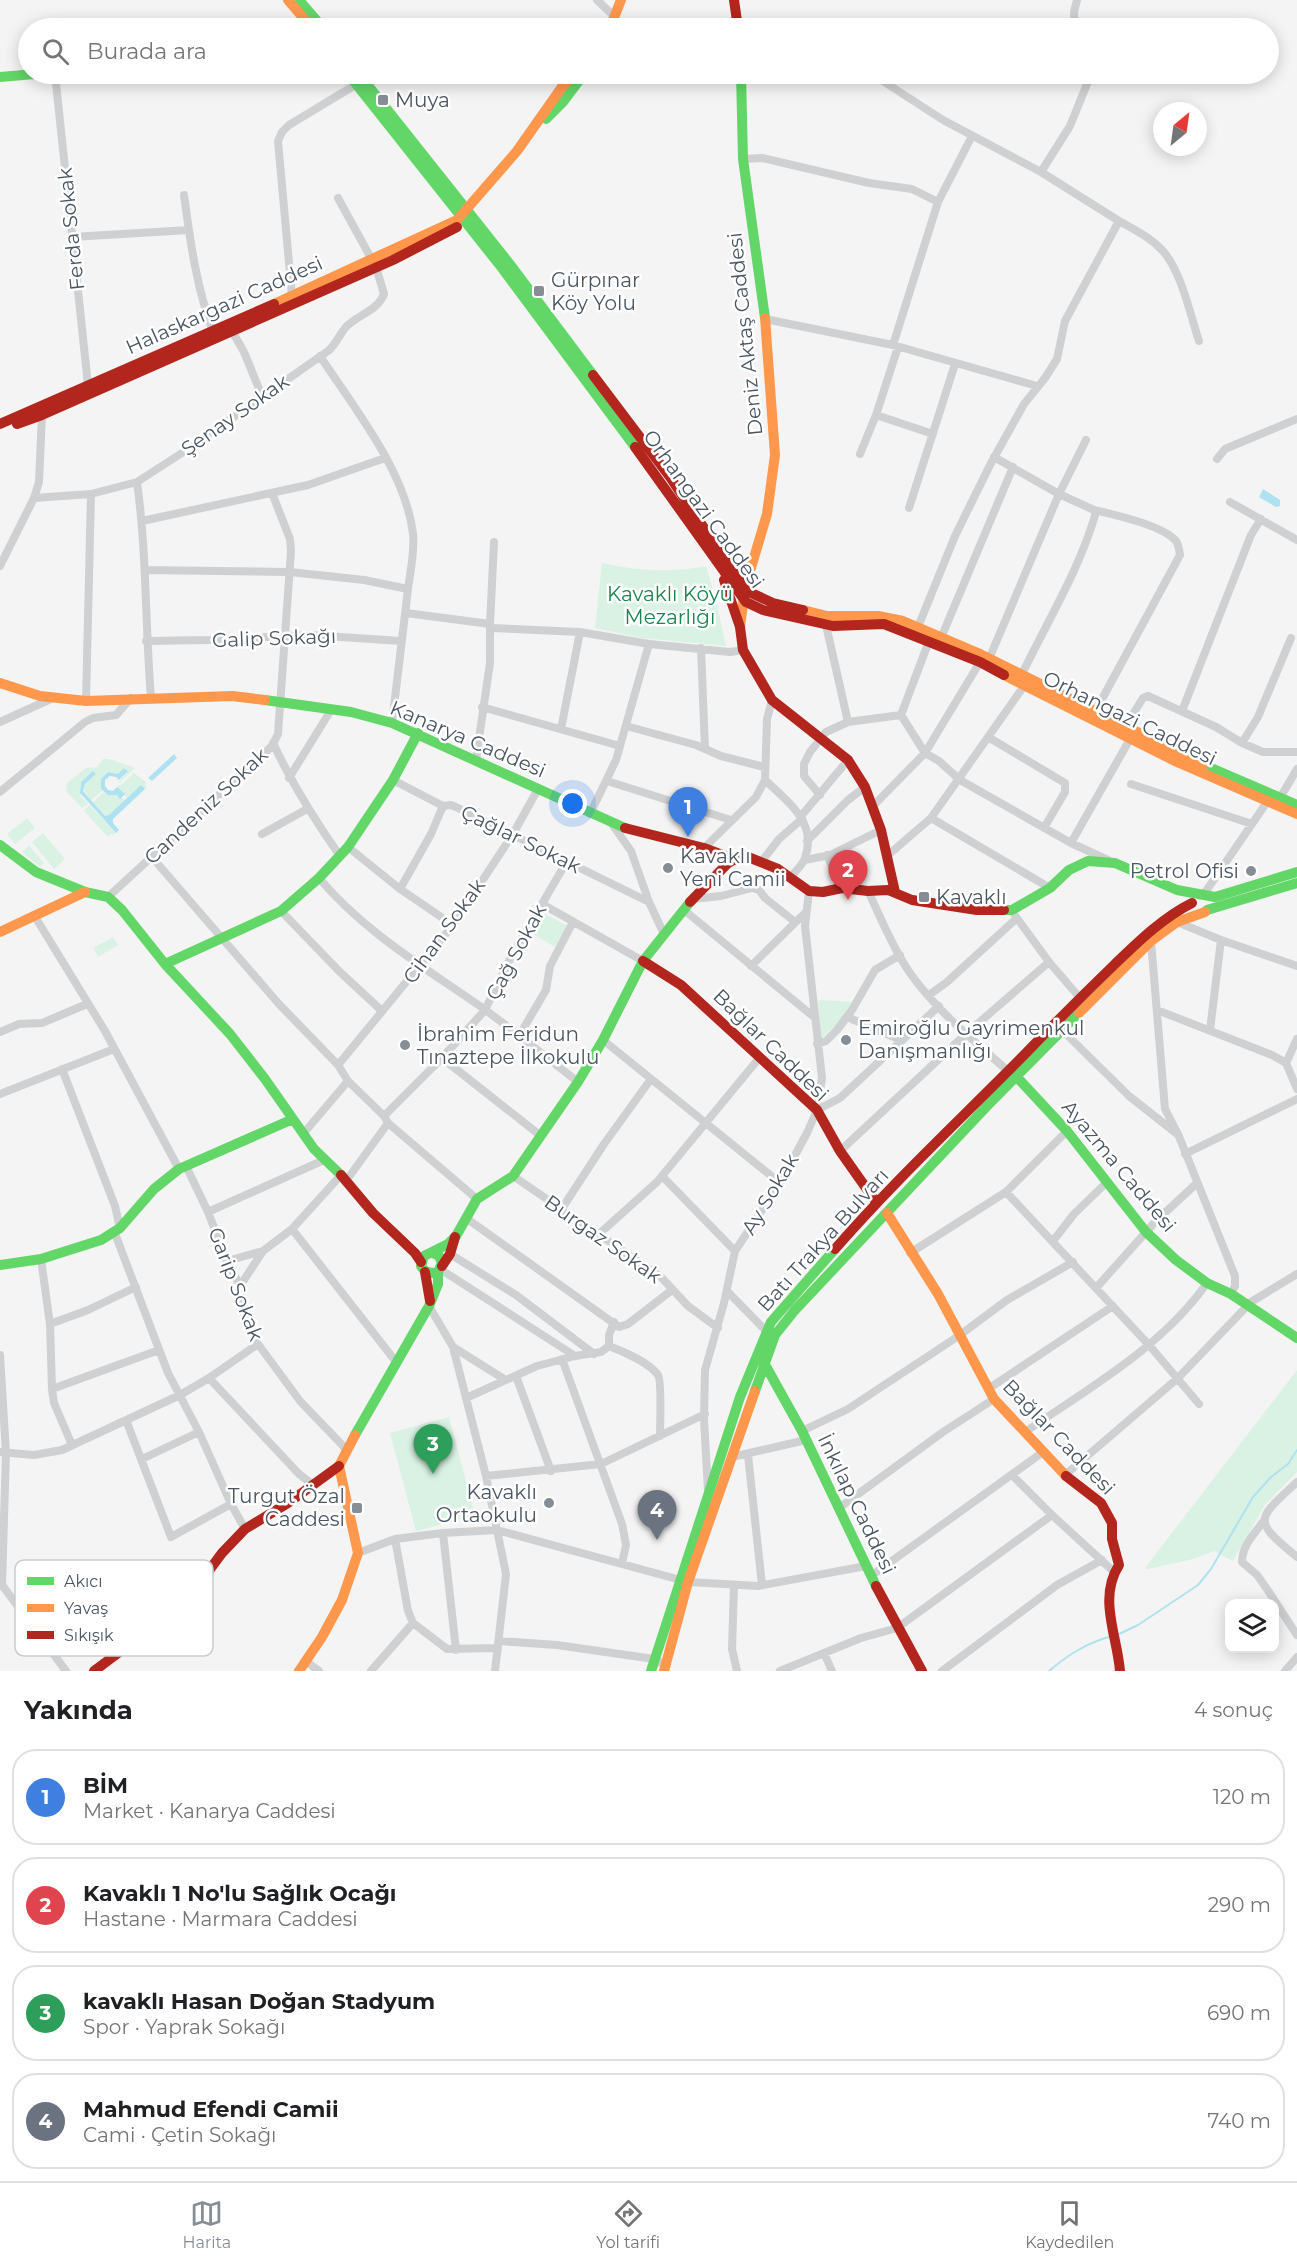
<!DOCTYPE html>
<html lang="tr">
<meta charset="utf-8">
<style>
:root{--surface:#fff;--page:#f6f6f6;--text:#202124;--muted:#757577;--line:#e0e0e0;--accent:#868d94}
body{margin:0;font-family:Montserrat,sans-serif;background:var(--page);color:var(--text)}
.controls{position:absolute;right:18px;bottom:18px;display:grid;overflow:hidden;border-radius:12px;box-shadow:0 3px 15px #0003}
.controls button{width:54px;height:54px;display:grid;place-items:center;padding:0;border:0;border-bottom:2px solid var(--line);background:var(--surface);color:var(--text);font:30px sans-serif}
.compass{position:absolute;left:1153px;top:102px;width:54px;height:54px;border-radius:50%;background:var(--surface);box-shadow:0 3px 15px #0003;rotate:29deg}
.you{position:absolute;left:573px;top:804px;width:21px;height:21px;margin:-15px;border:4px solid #fff;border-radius:50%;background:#1a73e8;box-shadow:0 0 0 9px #1a73e833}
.badge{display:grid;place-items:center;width:39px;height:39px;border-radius:50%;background:var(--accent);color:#fff;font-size:20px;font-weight:700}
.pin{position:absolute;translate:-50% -50px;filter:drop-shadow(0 2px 3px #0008)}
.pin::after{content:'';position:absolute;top:32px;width:21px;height:18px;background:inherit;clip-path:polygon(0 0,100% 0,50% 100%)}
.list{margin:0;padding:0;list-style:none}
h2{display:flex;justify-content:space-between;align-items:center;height:78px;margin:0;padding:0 24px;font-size:26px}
h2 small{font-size:20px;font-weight:400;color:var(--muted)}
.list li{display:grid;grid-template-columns:39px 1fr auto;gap:18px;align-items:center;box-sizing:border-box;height:96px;margin:0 12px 12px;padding:0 12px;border:2px solid var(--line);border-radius:24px}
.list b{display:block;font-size:22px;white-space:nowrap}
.list p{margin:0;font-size:20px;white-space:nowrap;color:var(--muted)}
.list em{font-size:20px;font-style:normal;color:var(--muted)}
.icon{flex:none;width:33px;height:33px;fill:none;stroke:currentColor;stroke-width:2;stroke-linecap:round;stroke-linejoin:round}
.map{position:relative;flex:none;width:1297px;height:1671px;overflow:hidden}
.search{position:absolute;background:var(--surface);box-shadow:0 3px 15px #0003;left:18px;right:18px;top:18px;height:66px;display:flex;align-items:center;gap:15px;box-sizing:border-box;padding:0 21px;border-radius:33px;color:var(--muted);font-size:22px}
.sheet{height:510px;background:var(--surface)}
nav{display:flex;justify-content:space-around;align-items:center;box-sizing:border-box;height:84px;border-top:2px solid var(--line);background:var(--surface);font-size:16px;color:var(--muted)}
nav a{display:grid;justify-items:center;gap:3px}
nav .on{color:var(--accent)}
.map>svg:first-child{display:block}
.green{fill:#d9f2e3}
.water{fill:#aee2f0}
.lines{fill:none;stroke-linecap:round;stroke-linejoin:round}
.stream{stroke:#aee2f0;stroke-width:2}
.street{stroke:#ced0d2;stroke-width:8}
.fast{stroke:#63d668;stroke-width:10}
.slow{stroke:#ff974d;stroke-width:10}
.jam{stroke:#b3261e;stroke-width:10}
.poi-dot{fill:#868d94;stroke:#fff;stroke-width:2}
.labels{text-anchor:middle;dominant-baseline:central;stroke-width:5;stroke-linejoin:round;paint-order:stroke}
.poi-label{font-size:20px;fill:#4a5661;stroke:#fff;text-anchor:start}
.street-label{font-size:20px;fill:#4a5661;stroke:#fff}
.park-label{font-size:20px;fill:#17864f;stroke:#fff}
.key{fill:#fff;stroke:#c9ccd0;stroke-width:1.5}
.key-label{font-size:16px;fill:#4a5661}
</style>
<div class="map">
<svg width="1297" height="1671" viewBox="0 0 1297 1671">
<rect width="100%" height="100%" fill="#f4f4f4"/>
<path class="green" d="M602,563C636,571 671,573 706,566L716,601L726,646L642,638L595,628Z
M103,759H109L135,768L120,782L118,783L128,771L125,768L118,774L108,772L101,788L103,790L91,800L83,789L85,784L96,774L93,771L80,784L81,796L88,804L82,808L67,792L66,787L68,782L86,768L97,767Z
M134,773L147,783L145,785L147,787L145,789L141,786L127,798L117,787L118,785H121Z
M104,792L108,795H117L125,800L109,816H105L93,802Z
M89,805L116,833L107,836L84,811Z
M27,818L35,828L15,844L7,834Z
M43,833L65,859L54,869L32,842Z
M29,845L44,863L40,867L22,852Z
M545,914L568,926L555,947L530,932L540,916Z
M113,937L118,945L98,957L93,948Z
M821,1000L852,1002L843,1018L821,1039L818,1001Z
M1297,1370V1472L1264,1506L1233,1561L1214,1551L1193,1559L1148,1569L1145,1568Z
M449,1417L475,1516L416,1531L390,1433Z"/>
<path class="water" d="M1263,489L1280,500V506L1276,507L1259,497Z
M174,754L177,758L152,781L148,778Z
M124,768L128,771L119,780L116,777L110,776L105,780V786L108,790L113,791L117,787L125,794L120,799L117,795H108L101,789V779L108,772L118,774Z
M93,771L96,774L85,784L83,791L105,816L109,815L141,785L145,789L113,819V823L119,830L116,833L80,793L81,782Z"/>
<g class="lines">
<path class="stream" d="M1117,1635L1138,1625L1198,1585L1211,1569L1253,1497L1271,1477L1288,1464L1297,1450
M1049,1671C1069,1654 1087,1643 1112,1636"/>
<path class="street" d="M597,0L615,17
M1075,28L1074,12L1077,0
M55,74L88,385
M872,74L943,120L1041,172L1119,221L1065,321L1057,359L1045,378L1024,404L990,465L955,536L918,627
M743,159L762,158L869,183L912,189L938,202L972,136
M1041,172L1070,126L1091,74
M184,195C190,240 197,291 214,334
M338,198L372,260
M1119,221C1133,229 1150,237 1162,250C1181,270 1190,314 1199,341
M72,237L189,230
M292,296L278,141L282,132L289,125L357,84
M765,319L893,345L1037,386
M232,331L244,352L262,396
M893,345L938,202
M320,356C354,408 406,472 413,534C415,552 410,572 408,589
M876,415L933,434
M860,454L876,415L898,347
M994,457L1059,494L1086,440
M1217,459L1225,449L1297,419
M137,482C147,554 145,625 151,697
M34,498L91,494L137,482L185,451L328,351C337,344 340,332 348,325C360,314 378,310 384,294L376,267
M1230,502L1297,540
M909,508L955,364
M1094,510C1115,515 1162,525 1176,541C1179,545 1179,550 1180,555L1095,712
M142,521L308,485L385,458
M0,566L34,498L39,482L42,415
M146,570L290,572L364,580L408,589L392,723
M406,613L490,624L494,542
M826,625L848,722
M491,628L580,632L649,644L730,652L743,650
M941,638L1013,467
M146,641L211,640L310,635L401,641
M929,641L901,715L925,753L939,761L960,780L1071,843L1108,860
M701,648L705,749
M989,659L1059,494L1094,510L1096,512C1080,569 1047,622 1021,676
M772,700L767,719L765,780C787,801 818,822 805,858C803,865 795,871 791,877
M86,701L91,494
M482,707L620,746L649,644
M1182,711L1251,535L1261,519
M0,722L53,698
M626,726L696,745L721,756L764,767
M1125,727L1143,698L1148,696L1216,727L1242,743L1263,752H1297
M561,729L580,632
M988,737L1065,783V792L1044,828
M273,743C292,784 314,819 340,856
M1242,743L1258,717L1291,638
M476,759L490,663V625
M289,778L331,710
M393,780L443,806L451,805L456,807L649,902
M607,781L731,820
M1131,784L1252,824
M0,792L85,722L93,718L116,715L131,698
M820,795L804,776V764L810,752L826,732L848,722L901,715
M1280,798L1297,769
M873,806L925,753L980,662
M590,814L616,760L620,746
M802,815L848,760
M931,818L1050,888
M612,824L631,851L649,902L664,934
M262,834L307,809
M807,841L848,800L865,787
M1071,843L1130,739
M348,847L400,889L453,925
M704,848L756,797L765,780
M827,855L842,888
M151,856L278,1003L338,1065L348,1081L384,1116L388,1123L477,1199
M887,856L931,818L1024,686
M805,860L830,855L881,830
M762,861L779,839L802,819
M319,878C364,932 427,969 484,1009C516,1032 547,1058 578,1082
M400,889L431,834L443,806
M868,891C881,918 893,949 910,973C936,1010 974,1041 1008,1071
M1204,894L1267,802
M108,897L272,746L278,734L291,551L290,539L272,493
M693,899L721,896L752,888L759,890L765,898L795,922
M542,904L643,961
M684,910L814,1017
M281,911L340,972L382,1011
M1014,914L1049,962L1080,998
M34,915L105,1031L179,1169
M1177,922L1221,940L1297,966
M1151,941L1165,1109L1178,1134L1235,1276V1286L1231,1294
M751,966L806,912
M929,995L947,982L1016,919
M1157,1010L1272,1055L1286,1063
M847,1017L901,1040
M1062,1030L1129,1096L1176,1133
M1210,1030L1221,940
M0,1032L19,1024L42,1023L87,1004
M519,1036L546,990L550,966L573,922
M1297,1039L1286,1063L1297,1089
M603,1040L780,1183
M817,1044L826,1041L837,1030L852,1010L875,970L900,955
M442,1058L541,1136
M338,1065L453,925L513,834L538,789
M62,1069L115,1206L120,1228
M0,1094L114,1049
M817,1110L840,1098L939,1006
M384,1116L442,1058L485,1010L511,957L567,861
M303,1134L348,1081
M840,1151L967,1033L1049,962
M1185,1154L1297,1099
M186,1166L208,1212L227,1261L240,1286L242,1309L258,1344L300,1401L346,1449
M513,1176L661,1277L688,1306L718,1328
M662,1176L735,1251
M346,1181L388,1123
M1006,1192L1149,1345L1199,1404
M561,1210L604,1144L651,1079
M208,1212L324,1160
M466,1218L619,1327L628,1324L672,1290
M292,1229L397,1363
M114,1231L168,1373L199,1432L231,1504L245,1529
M599,1234L657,1182L760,1057
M1053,1241L1074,1214L1106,1183
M910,1253L1006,1192L1067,1131
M450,1254L516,1295L594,1354
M41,1259L50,1324L52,1389L54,1403L72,1445
M227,1261L263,1251L292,1229L341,1175
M440,1269L575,1356
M240,1286L263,1251
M1096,1288L1155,1222L1197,1183
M727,1291L770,1335
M429,1306L453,1347L486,1476L506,1574L495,1671
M50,1324L88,1310L136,1287
M609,1346C622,1351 650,1363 658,1375C662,1381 660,1425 660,1436
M453,1347L504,1379
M0,1355L6,1453L2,1585
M562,1359L622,1524L626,1545L622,1563
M516,1376L551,1471
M209,1378L299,1474L312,1484
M52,1389L159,1350
M988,1389L1113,1306
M466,1398L537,1366L575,1356L601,1352L609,1346V1335L614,1322
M126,1420L171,1537L231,1504
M802,1431L848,1409L960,1335L1007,1300L1073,1262
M1025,1432C1089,1388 1162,1347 1207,1283
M0,1452L34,1455L62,1450L180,1395L209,1378L258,1344
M748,1455L762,1585
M732,1457L806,1440
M142,1459L199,1432
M1012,1475L1052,1515L1113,1571
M1065,1475L1178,1378L1251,1302L1297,1274
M486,1476L601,1464L705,1414
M1297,1482C1256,1520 1252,1520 1297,1557
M708,1491L704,1419L705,1370L724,1303L735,1251L780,1183L807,1133L817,1110L822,1078L805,926L809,891
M839,1508L943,1432L994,1399
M1263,1522C1254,1534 1242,1546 1242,1562L1257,1575L1267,1589L1297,1635
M443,1533L456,1650
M395,1539L408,1611L413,1623L447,1649L498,1648
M358,1553L395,1539L443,1533L497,1530L688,1582L758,1586L866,1566
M871,1576L1043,1452
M734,1585L732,1649L737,1671
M0,1586L2,1585L66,1671
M499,1641L557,1645L654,1659L665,1665
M824,1653L832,1671
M307,1662L319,1671
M371,1671L413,1623
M780,1671L861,1638L897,1628L1052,1515
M942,1671L1057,1585L1102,1560
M1285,1671L1297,1657"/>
<path class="fast" d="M299,0L323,28
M348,74L502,268L635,447
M359,74L509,263L593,375
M741,74L743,159L765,318
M0,77L35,74
M546,119L563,102L584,74
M265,700L351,712L392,723L625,828
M1204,765L1297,805
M0,845L36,872L85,892L108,897L122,910L165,964L230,1034L265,1079L314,1149L341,1175
M1004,910H1012L1050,888L1069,870L1088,861L1115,863L1177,890L1215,897L1297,872
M1207,910L1297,883
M165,964L281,911L319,878L348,847L393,780L418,733
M1014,1074L1067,1131L1146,1232L1176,1260L1207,1283L1231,1294L1297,1338
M433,1253L439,1256L442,1263L438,1272C431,1274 425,1273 421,1266L424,1256L448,1244L456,1236L477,1199L513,1176L578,1082L603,1040L643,961L690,902
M0,1265L41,1259L101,1240L120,1228L154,1189L179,1169L293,1119
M763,1361L802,1431L876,1586
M755,1391L775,1335L795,1310L987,1106L1079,1013
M355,1435L429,1306L438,1284V1272
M651,1671L740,1397L771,1322L835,1249"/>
<path class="slow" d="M288,0L312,28
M610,28L621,0
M274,304L457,220L517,151L562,87L575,74
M803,610L827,616H878L903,621L978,653L1204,765
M740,627L745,588L767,514L775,455L765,318
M1004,675L1177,762L1297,814
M0,683L40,696L86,701L232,696L265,700
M0,932L85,892
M1079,1013L1151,941L1177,922L1205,912
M887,1213L938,1294L994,1399L1066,1476
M299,1671L322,1637L342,1600L358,1553L339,1466L355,1435
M664,1671L688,1582L755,1391"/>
<path class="jam" d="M734,0L738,28
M593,375L670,477L736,576L749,592L773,603L803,610
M0,424L274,304
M17,424L42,415L393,260L457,227
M635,447L746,602L763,610L833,626L884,624L980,662L1004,675
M724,580L740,627L743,650L772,700L848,760L865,787L881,830L895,892
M625,828L704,848L733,859
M690,902L728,863L743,855L778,869L809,891L823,892L842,888L868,891L888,890L912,900L977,910H1004
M643,961L681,985L817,1110L840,1151L876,1202
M341,1175L373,1213L415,1253L421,1262
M835,1249C895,1180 962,1118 1026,1053C1055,1023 1084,994 1114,965C1137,943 1162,918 1192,903
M442,1266L450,1254L455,1237
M425,1272L430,1301
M1066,1476L1101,1503L1112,1523V1539L1119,1565C1098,1598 1117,1635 1120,1671
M876,1586L922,1671
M94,1671L185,1603L222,1553L245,1529L288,1503L339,1466"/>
</g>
<g class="poi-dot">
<rect x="377" y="94" width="12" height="12" rx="3"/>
<rect x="533" y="285" width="12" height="12" rx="3"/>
<circle cx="668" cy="868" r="6"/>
<circle cx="1251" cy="871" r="6"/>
<rect x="918" y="891" width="12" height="12" rx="3"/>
<circle cx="846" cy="1040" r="6"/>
<circle cx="405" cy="1045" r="6"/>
<circle cx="549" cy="1503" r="6"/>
<rect x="351" y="1502" width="12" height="12" rx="3"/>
</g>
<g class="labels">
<g class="poi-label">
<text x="395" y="100">Muya</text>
<text x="551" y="280">Gürpınar<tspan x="551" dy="23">Köy Yolu</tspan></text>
<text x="680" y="856">Kavaklı<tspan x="680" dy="23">Yeni Camii</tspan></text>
<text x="1239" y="871" text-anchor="end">Petrol Ofisi</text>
<text x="936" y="897">Kavaklı</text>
<text x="858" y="1028">Emiroğlu Gayrimenkul<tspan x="858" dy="23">Danışmanlığı</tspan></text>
<text x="417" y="1034">İbrahim Feridun<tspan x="417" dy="23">Tınaztepe İlkokulu</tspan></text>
<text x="537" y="1492" text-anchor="end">Kavaklı<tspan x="537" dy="23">Ortaokulu</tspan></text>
<text x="345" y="1496" text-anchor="end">Turgut Özal<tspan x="345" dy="23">Caddesi</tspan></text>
</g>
<g class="street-label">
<text transform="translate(71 229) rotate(-96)">Ferda Sokak</text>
<text transform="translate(224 305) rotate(-24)">Halaskargazi Caddesi</text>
<text transform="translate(745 334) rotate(-96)">Deniz Aktaş Caddesi</text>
<text transform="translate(235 415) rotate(-35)">Şenay Sokak</text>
<text transform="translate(704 509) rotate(54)">Orhangazi Caddesi</text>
<text transform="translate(274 638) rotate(-2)">Galip Sokağı</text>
<text transform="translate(1130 718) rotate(26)">Orhangazi Caddesi</text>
<text transform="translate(468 739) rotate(23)">Kanarya Caddesi</text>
<text transform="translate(206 806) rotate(-43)">Candeniz Sokak</text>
<text transform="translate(521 839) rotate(26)">Çağlar Sokak</text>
<text transform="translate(444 931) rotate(-54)">Cihan Sokak</text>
<text transform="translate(516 952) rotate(-62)">Çağ Sokak</text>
<text transform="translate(771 1045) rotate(44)">Bağlar Caddesi</text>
<text transform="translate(1119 1166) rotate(50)">Ayazma Caddesi</text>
<text transform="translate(770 1194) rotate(-59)">Ay Sokak</text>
<text transform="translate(603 1239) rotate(35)">Burgaz Sokak</text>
<text transform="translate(823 1240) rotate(-48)">Batı Trakya Bulvarı</text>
<text transform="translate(236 1284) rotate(69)">Garip Sokak</text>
<text transform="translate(1059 1437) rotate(46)">Bağlar Caddesi</text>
<text transform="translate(857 1504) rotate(64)">İnkılap Caddesi</text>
</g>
<g class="park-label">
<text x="670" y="594">Kavaklı Köyü<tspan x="670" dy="23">Mezarlığı</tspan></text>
</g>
</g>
<rect x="15" y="1560" width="198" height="96" rx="9" class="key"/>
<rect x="27" y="1577" width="27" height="8" fill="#63d668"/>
<rect x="27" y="1604" width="27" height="8" fill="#ff974d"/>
<rect x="27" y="1631" width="27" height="8" fill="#b3261e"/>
<g class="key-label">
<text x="64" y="1587">Akıcı</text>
<text x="64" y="1614">Yavaş</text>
<text x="64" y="1641">Sıkışık</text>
</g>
</svg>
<div class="controls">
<button><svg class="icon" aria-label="layers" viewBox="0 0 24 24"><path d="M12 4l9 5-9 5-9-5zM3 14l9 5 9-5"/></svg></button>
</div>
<svg class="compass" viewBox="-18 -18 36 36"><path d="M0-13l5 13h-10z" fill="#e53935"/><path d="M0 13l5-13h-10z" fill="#757577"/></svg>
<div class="you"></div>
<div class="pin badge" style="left:688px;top:837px;background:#3f7fe0">1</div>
<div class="pin badge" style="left:848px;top:900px;background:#e0444e">2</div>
<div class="pin badge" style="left:433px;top:1474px;background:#2e9e5b">3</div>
<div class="pin badge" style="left:657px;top:1540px;background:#6b7280">4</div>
<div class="search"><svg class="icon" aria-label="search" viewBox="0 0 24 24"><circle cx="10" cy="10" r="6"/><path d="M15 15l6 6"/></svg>Burada ara</div>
</div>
<section class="sheet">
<h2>Yakında<small>4 sonuç</small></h2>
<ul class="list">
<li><span class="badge" style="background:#3f7fe0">1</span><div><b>BİM</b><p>Market · Kanarya Caddesi</p></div><em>120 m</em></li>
<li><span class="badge" style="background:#e0444e">2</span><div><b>Kavaklı 1 No'lu Sağlık Ocağı</b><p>Hastane · Marmara Caddesi</p></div><em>290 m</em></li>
<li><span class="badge" style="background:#2e9e5b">3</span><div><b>kavaklı Hasan Doğan Stadyum</b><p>Spor · Yaprak Sokağı</p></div><em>690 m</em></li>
<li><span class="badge" style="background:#6b7280">4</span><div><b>Mahmud Efendi Camii</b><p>Cami · Çetin Sokağı</p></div><em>740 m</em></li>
</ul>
</section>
<nav>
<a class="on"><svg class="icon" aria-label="map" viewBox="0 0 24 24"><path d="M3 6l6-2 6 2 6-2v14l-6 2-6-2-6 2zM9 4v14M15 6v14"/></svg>Harita</a>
<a><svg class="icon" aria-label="directions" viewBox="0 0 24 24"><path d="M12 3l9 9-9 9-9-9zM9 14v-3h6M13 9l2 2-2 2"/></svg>Yol tarifi</a>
<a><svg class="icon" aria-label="saved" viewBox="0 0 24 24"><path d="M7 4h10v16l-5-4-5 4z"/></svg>Kaydedilen</a>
</nav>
